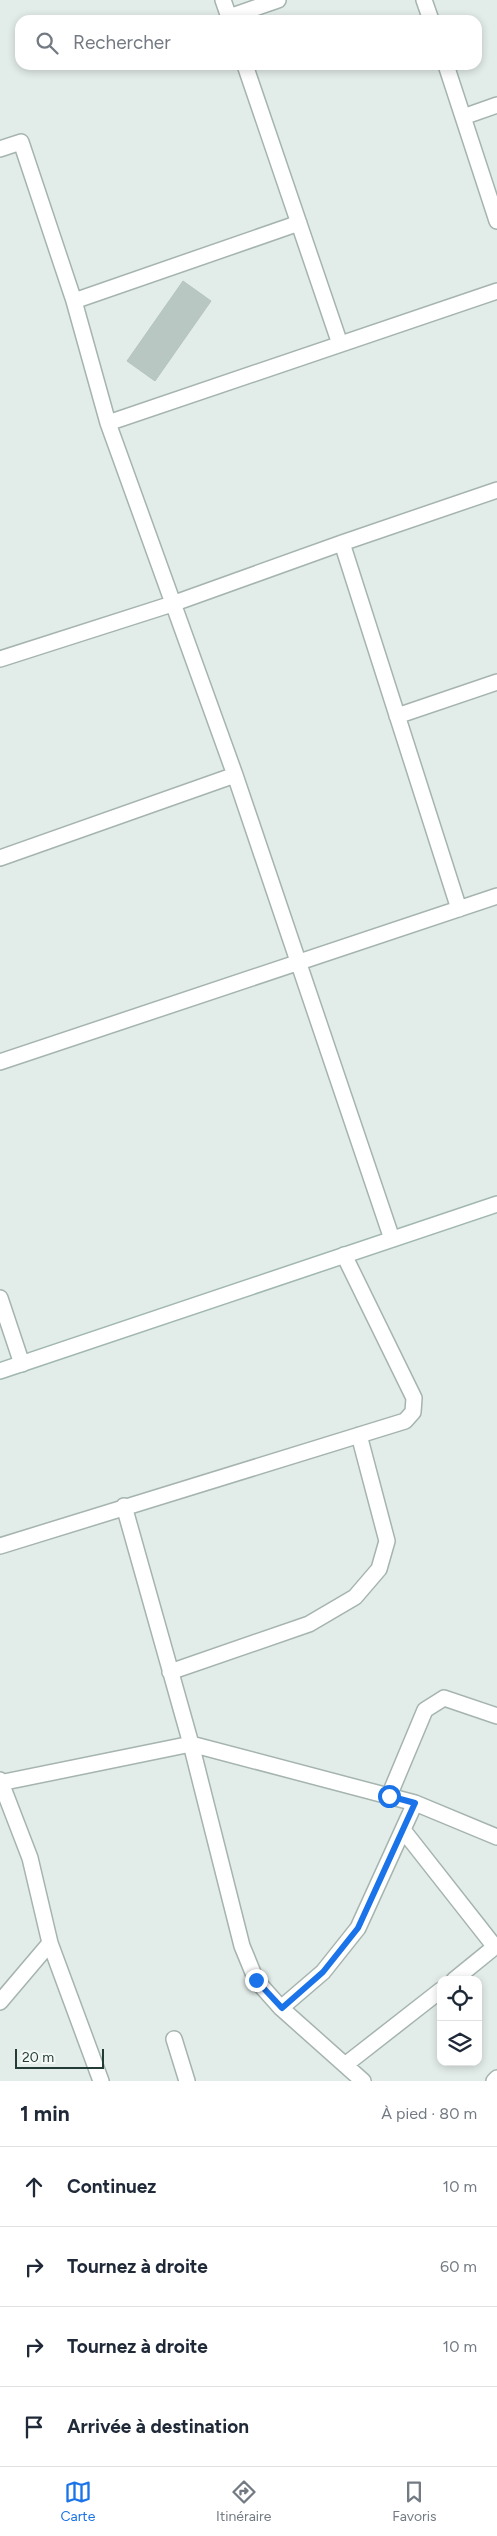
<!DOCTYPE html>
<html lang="fr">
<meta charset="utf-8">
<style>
:root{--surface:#fff;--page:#f2f2f3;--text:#1f2937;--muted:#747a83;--line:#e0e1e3;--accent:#1a73e8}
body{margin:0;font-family:Figtree,sans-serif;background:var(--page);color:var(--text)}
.controls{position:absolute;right:15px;bottom:15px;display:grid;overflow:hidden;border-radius:10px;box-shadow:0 2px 8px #0003}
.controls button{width:45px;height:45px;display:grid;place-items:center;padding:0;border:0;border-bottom:1px solid var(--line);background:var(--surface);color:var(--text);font:25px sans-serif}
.scale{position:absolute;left:15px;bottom:12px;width:89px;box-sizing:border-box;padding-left:5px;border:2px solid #233c36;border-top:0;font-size:14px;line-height:18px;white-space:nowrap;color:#233c36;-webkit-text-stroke:4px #f3f8f6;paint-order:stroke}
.stop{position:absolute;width:15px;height:15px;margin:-11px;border:4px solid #1a73e8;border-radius:50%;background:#fff}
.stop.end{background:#1a73e8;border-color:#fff;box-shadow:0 1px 5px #0008}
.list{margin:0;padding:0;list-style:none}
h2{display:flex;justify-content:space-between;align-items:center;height:65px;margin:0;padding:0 20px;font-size:21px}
h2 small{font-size:16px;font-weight:400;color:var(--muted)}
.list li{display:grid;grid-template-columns:32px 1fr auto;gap:15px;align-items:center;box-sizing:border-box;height:80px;padding:0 20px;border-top:1px solid var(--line)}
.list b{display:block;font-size:19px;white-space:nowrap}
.list em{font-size:16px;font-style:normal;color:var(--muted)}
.icon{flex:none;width:28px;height:28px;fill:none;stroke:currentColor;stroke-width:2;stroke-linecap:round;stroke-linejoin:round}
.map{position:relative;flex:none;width:497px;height:2081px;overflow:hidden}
.search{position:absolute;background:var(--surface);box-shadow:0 2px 8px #0003;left:15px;right:15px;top:15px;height:55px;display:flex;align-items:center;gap:12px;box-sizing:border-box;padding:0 18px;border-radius:15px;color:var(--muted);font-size:19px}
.sheet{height:385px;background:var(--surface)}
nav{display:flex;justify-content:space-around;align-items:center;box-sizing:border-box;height:70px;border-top:1px solid var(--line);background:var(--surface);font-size:14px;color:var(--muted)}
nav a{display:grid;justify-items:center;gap:2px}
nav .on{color:var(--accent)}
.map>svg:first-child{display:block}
.building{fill:#b8c7c1;stroke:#b5c5bf}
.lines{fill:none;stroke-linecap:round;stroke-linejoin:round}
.street-casing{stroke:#a5b4af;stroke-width:18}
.secondary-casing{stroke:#a1b7b0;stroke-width:18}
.street{stroke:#fff;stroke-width:15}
.secondary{stroke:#fff;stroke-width:15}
.route{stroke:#1a73e8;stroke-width:6}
</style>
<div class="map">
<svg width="497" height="2081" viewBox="0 0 497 2081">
<rect width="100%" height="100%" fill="#e2ece8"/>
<path class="building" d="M183,281L211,301L155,381L127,361Z"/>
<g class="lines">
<g class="street-casing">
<path id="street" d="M223,0L230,20
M424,0L431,20
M229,17L278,0
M245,65L340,344
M446,65L497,221
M463,117L497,105
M0,149L21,142L74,301L108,423L235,775L392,1239
M74,301L299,223
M108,423L497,291
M342,543L459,909
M0,659L172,604L342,543L497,490
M397,716L497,682
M0,858L235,775
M0,1062L497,896
M0,1298L22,1364
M124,1506L191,1744L242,1946L256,1980L281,2008L363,2081
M0,1546L405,1421L413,1412L414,1398L344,1255
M170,1672L309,1624L355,1597L379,1569L387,1541L359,1435
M0,1780L30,1858L50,1943L0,2002
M0,1783L191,1744L415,1803L497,1837
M389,1796L425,1710L444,1698L497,1716
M403,1830L495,1947
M50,1943L101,2081
M454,1980L497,1945
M281,2008L323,1972L358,1928L415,1803
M174,2039L187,2081
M345,2065L441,1990
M494,2081L497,2078"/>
</g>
<g class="secondary-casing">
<path id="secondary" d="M0,1371L497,1204"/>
</g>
<use href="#street" class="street"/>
<use href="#secondary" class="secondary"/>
</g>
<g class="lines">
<path class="route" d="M256,1980L282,2008L323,1972L358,1928L415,1803L389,1796"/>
</g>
</svg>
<div class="controls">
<button><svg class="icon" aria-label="locate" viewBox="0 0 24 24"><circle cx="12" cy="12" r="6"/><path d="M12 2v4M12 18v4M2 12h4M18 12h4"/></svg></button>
<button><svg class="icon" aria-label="layers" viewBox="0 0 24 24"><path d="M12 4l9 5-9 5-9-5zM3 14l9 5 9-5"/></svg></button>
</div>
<div class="scale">20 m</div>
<div class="stop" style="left:389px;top:1796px"></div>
<div class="stop end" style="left:256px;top:1980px"></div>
<div class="search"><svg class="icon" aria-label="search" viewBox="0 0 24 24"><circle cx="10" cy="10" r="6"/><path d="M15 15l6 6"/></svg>Rechercher</div>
</div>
<section class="sheet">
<h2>1 min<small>À pied · 80 m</small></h2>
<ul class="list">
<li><svg class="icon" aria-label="ahead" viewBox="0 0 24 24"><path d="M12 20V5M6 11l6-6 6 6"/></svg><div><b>Continuez</b></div><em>10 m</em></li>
<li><svg class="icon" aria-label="right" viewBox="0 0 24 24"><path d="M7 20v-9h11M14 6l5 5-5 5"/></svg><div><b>Tournez à droite</b></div><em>60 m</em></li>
<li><svg class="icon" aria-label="right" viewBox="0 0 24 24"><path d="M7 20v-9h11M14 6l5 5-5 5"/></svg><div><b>Tournez à droite</b></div><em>10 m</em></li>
<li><svg class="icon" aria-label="arrive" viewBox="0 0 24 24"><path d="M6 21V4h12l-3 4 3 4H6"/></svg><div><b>Arrivée à destination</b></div></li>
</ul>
</section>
<nav>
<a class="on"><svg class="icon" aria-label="map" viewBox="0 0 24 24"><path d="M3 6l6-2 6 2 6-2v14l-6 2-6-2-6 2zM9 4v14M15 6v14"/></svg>Carte</a>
<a><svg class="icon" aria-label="directions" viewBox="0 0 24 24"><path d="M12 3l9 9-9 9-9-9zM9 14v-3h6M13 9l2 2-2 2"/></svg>Itinéraire</a>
<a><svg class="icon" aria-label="saved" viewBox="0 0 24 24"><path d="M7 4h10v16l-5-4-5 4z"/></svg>Favoris</a>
</nav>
